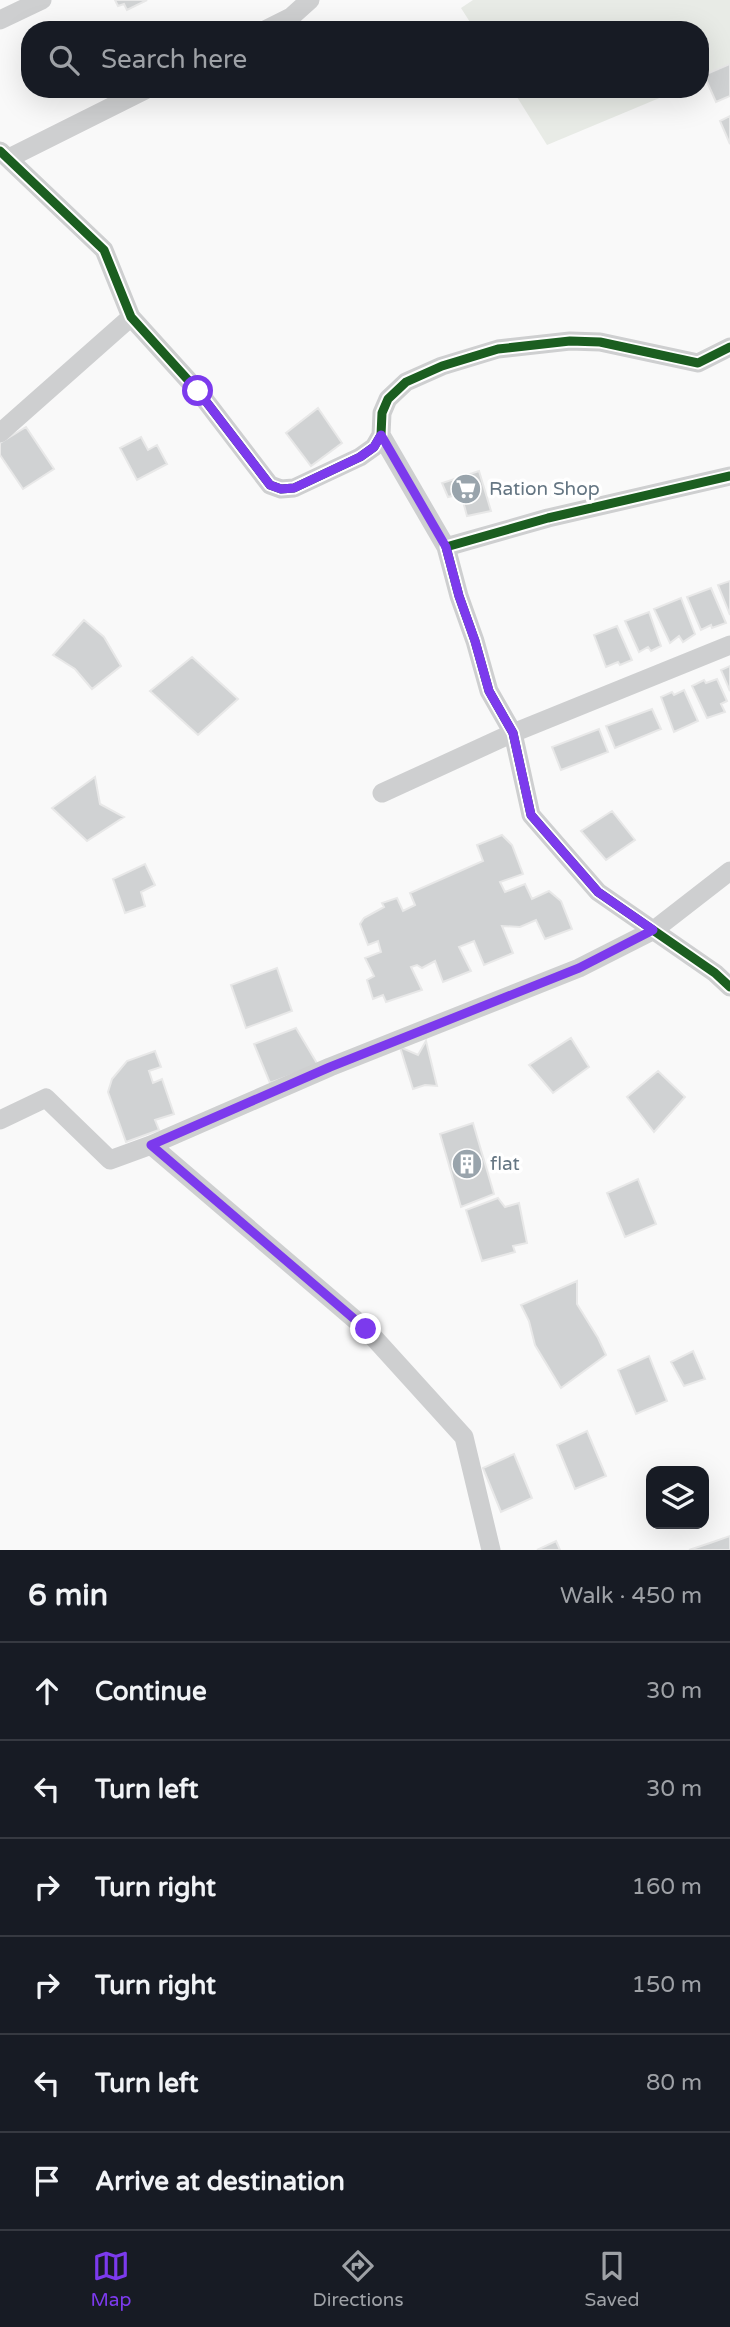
<!DOCTYPE html>
<meta charset="utf-8">
<style>
:root{--surface:#171b24;--page:#242831;--text:#f1f3f6;--muted:#9ea1a6;--line:#363941;--accent:#7c3aed}
body{margin:0;font-family:"Varela Round",sans-serif;background:var(--page);color:var(--text)}
.controls{position:absolute;right:21px;bottom:21px;display:grid;overflow:hidden;border-radius:14px;box-shadow:0 7px 28px #0002}
.controls button{width:63px;height:63px;display:grid;place-items:center;padding:0;border:0;border-bottom:2px solid var(--line);background:var(--surface);color:var(--text);font:35px sans-serif}
.stop{position:absolute;width:21px;height:21px;margin:-16px;border:5px solid #7c3aed;border-radius:50%;background:#fff}
.stop.end{background:#7c3aed;border-color:#fff;box-shadow:0 2px 7px #0008}
.list{margin:0;padding:0;list-style:none}
h2{display:flex;justify-content:space-between;align-items:center;height:91px;margin:0;padding:0 28px;font-size:30px}
h2 small{font-size:23px;font-weight:400;color:var(--muted)}
.list li{display:grid;grid-template-columns:46px 1fr auto;gap:21px;align-items:center;box-sizing:border-box;height:98px;padding:0 28px;border-top:2px solid var(--line)}
.list b{display:block;font-size:26px;white-space:nowrap}
.list em{font-size:23px;font-style:normal;color:var(--muted)}
.icon{flex:none;width:38px;height:38px;fill:none;stroke:currentColor;stroke-width:2;stroke-linecap:round;stroke-linejoin:round}
.map{position:relative;flex:none;width:730px;height:1550px;overflow:hidden}
.search{position:absolute;background:var(--surface);box-shadow:0 7px 28px #0002;left:21px;right:21px;top:21px;height:77px;display:flex;align-items:center;gap:18px;box-sizing:border-box;padding:0 24px;border-radius:28px;color:var(--muted);font-size:26px}
.sheet{height:679px;background:var(--surface)}
nav{display:flex;justify-content:space-around;align-items:center;box-sizing:border-box;height:98px;border-top:2px solid var(--line);background:var(--surface);font-size:19px;color:var(--muted)}
nav a{display:grid;justify-items:center;gap:4px}
nav .on{color:var(--accent)}
.map>svg:first-child{display:block}
.green{fill:#e8ebe6}
.building{fill:#d0d2d3;stroke:#e8e8e8;stroke-width:2}
.lines{fill:none;stroke-linecap:round;stroke-linejoin:round}
.minor{stroke:#cecfd0;stroke-width:19}
.cycleway-casing{stroke:#fff;stroke-width:13}
.cycleway{stroke:#1b5e20;stroke-width:9}
.route{stroke:#7c3aed;stroke-width:9}
.labels{text-anchor:middle;dominant-baseline:central;stroke-width:7;stroke-linejoin:round;paint-order:stroke}
.poi-label{font-size:19px;fill:#657683;stroke:#fff;text-anchor:start}
</style>
<div class="map">
<svg width="730" height="1550" viewBox="0 0 730 1550">
<rect width="100%" height="100%" fill="#f9f9f9"/>
<path class="green" d="M473,0H730V69L700,81V30H475L461,8Z
M512,89H681L547,145Z"/>
<path class="building" d="M115,0H147L127,10L124,4L118,6Z
M730,64V96L716,102L704,75Z
M730,116V144L720,121Z
M318,408L342,443L311,466L286,433Z
M26,427L54,469L23,489L0,455V443Z
M141,437L148,450L157,445L167,464L137,480L120,448Z
M479,471L491,511L467,516L461,494L448,497L442,483Z
M730,581V615L718,585Z
M711,588L726,623L712,628L711,625L701,630L687,597Z
M681,598L695,634L683,642L679,636L670,643L654,609Z
M649,612L661,646L651,651L648,647L639,652L625,621Z
M84,620L104,637L121,666L92,689L75,669L53,655Z
M617,626L632,660L620,665L618,662L606,667L594,635Z
M192,657L238,699L198,735L150,691Z
M730,666V691L721,670Z
M717,679L727,701L721,704L725,712L707,718L692,686L704,680L706,683Z
M684,690L698,721L674,732L661,697L672,692L674,695Z
M652,709L661,729L615,748L606,726Z
M599,729L608,752L561,770L552,747Z
M95,777L100,804L124,817L87,841L52,808Z
M612,811L635,840L606,860L581,831Z
M502,835L512,845L523,874L500,882L505,892L525,884L532,899L549,891L561,901L572,929L545,939L536,920L520,927L502,926L513,953L484,965L474,941L459,947L471,971L443,982L435,961L422,968L417,965L411,967L422,990L386,1002L383,995L373,999L367,980L374,976L365,958L381,952L378,941L368,945L360,924L364,918L384,907L382,903L397,898L403,911L415,905L410,893L483,861L477,845Z
M145,864L155,885L141,892L145,906L125,913L113,879Z
M277,968L292,1011L246,1028L231,985Z
M296,1028L318,1065L270,1083L254,1044Z
M571,1038L589,1067L553,1093L529,1065Z
M426,1041L437,1086L425,1085L413,1089L400,1047L418,1055Z
M155,1051L161,1067L149,1071L153,1083L162,1079L174,1114L155,1120L159,1130L126,1142L108,1092L112,1079L127,1061Z
M658,1071L685,1097L654,1132L627,1097Z
M473,1123L494,1194L461,1207L440,1134Z
M638,1179L656,1224L625,1237L607,1193Z
M498,1198L505,1207L519,1203L527,1243L513,1246L515,1252L482,1261L466,1210Z
M577,1281V1304L598,1338L606,1355L561,1388L535,1345L529,1321L521,1305Z
M693,1351L705,1379L684,1386L671,1362Z
M649,1356L667,1401L636,1414L618,1370Z
M587,1431L606,1476L575,1489L557,1445Z
M514,1454L532,1498L501,1512L483,1468Z
M730,1536V1550H689L710,1543Z
M556,1541L560,1550H537Z"/>
<g class="lines">
<path class="minor" d="M0,20L42,0
M265,30L291,17L310,0
M0,151L104,250L131,317L198,391L270,485L281,489L294,488L360,457L374,447L381,435L382,413L388,399L406,382L442,366L498,349L570,341L600,342L698,363L730,347
M9,158L147,89
M0,433L131,317
M381,435L446,547
M730,476L548,518L446,547L459,596L475,641L489,691L513,733L531,815L598,892L715,973L730,987
M382,793L513,733L730,645
M0,1120L46,1098L110,1160L151,1145L366,1329L464,1437L491,1550
M151,1145L330,1067L579,968L654,930L730,871"/>
<g class="cycleway-casing">
<path id="cycleway" d="M0,151L104,250L131,317L198,391L270,485L281,489L294,488L360,457L374,447L381,435L382,413L388,399L406,382L442,366L498,349L570,341L600,342L698,363L730,347
M730,476L548,518L446,547L459,596L475,641L489,691L513,733L531,815L598,892L715,973L730,987"/>
</g>
<use href="#cycleway" class="cycleway"/>
</g>
<g class="lines">
<path class="route" d="M198,391L270,485L281,489L294,488L360,457L374,447L381,435L446,547L459,596L475,641L489,691L513,733L531,815L598,892L653,930L579,968L330,1067L151,1145L366,1329"/>
</g>
<defs>
<g id="supermarket-disc" transform="scale(1.575)"><circle r="9.5" fill="#99a4ac" stroke="#fff"/><path d="M-6-5.5h2.5l.6 2H6L4.5 2H-2.5L-4.4-4H-6ZM-1.5 3.2a1.3 1.3 0 1 0 .1 0ZM3 3.2a1.3 1.3 0 1 0 .1 0Z" fill="#fff"/></g>
<g id="building-disc" transform="scale(1.575)"><circle r="9.5" fill="#99a4ac" stroke="#fff"/><path d="M-4-6H4V6H1V3H-1V6H-4ZM-2.5-4.3h1.7v1.8h-1.7ZM.8-4.3h1.7v1.8H.8ZM-2.5-1h1.7V.8h-1.7ZM.8-1h1.7V.8H.8Z" fill="#fff"/></g>
</defs>
<g fill-rule="evenodd">
<use href="#supermarket-disc" x="466" y="489"/>
<use href="#building-disc" x="467" y="1164"/>
</g>
<g class="labels">
<g class="poi-label">
<text x="489" y="489">Ration Shop</text>
<text x="490" y="1164">flat</text>
</g>
</g>
</svg>
<div class="controls">
<button><svg class="icon" aria-label="layers" viewBox="0 0 24 24"><path d="M12 4l9 5-9 5-9-5zM3 14l9 5 9-5"/></svg></button>
</div>
<div class="stop" style="left:198px;top:391px"></div>
<div class="stop end" style="left:366px;top:1329px"></div>
<div class="search"><svg class="icon" aria-label="search" viewBox="0 0 24 24"><circle cx="10" cy="10" r="6"/><path d="M15 15l6 6"/></svg>Search here</div>
</div>
<section class="sheet">
<h2>6 min<small>Walk · 450 m</small></h2>
<ul class="list">
<li><svg class="icon" aria-label="ahead" viewBox="0 0 24 24"><path d="M12 20V5M6 11l6-6 6 6"/></svg><div><b>Continue</b></div><em>30 m</em></li>
<li><svg class="icon" aria-label="left" viewBox="0 0 24 24"><path d="M17 20v-9H6M10 6l-5 5 5 5"/></svg><div><b>Turn left</b></div><em>30 m</em></li>
<li><svg class="icon" aria-label="right" viewBox="0 0 24 24"><path d="M7 20v-9h11M14 6l5 5-5 5"/></svg><div><b>Turn right</b></div><em>160 m</em></li>
<li><svg class="icon" aria-label="right" viewBox="0 0 24 24"><path d="M7 20v-9h11M14 6l5 5-5 5"/></svg><div><b>Turn right</b></div><em>150 m</em></li>
<li><svg class="icon" aria-label="left" viewBox="0 0 24 24"><path d="M17 20v-9H6M10 6l-5 5 5 5"/></svg><div><b>Turn left</b></div><em>80 m</em></li>
<li><svg class="icon" aria-label="arrive" viewBox="0 0 24 24"><path d="M6 21V4h12l-3 4 3 4H6"/></svg><div><b>Arrive at destination</b></div></li>
</ul>
</section>
<nav>
<a class="on"><svg class="icon" aria-label="map" viewBox="0 0 24 24"><path d="M3 6l6-2 6 2 6-2v14l-6 2-6-2-6 2zM9 4v14M15 6v14"/></svg>Map</a>
<a><svg class="icon" aria-label="directions" viewBox="0 0 24 24"><path d="M12 3l9 9-9 9-9-9zM9 14v-3h6M13 9l2 2-2 2"/></svg>Directions</a>
<a><svg class="icon" aria-label="saved" viewBox="0 0 24 24"><path d="M7 4h10v16l-5-4-5 4z"/></svg>Saved</a>
</nav>
